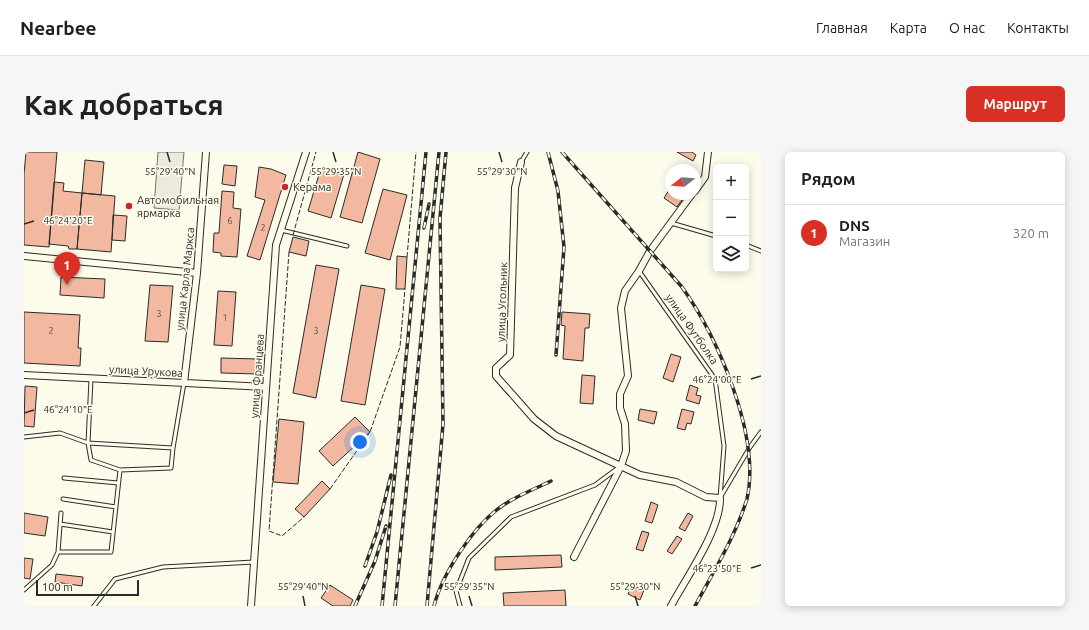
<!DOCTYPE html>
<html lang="ru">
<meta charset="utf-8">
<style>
:root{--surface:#fff;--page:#f6f6f6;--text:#202124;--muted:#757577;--line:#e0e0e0;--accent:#d93025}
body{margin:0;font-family:Ubuntu,sans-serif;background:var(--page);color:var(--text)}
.controls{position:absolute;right:12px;top:12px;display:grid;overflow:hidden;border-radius:6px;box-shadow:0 2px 10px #0003}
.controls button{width:36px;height:36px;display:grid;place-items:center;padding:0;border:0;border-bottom:1px solid var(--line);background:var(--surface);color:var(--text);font:20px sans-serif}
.compass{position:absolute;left:641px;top:12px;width:36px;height:36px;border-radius:50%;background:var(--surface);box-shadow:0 2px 10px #0003;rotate:253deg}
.scale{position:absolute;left:12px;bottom:10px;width:103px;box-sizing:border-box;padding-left:4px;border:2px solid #2b2b2b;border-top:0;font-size:11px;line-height:14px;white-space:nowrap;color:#2b2b2b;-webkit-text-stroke:3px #fdfbea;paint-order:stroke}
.you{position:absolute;left:336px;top:290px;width:14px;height:14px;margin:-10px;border:3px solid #fff;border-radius:50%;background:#1a73e8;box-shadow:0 0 0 6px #1a73e833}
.badge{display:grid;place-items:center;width:26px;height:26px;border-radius:50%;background:var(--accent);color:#fff;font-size:13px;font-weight:700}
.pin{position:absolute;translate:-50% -33px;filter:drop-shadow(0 1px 2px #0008)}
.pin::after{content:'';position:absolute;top:21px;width:14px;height:12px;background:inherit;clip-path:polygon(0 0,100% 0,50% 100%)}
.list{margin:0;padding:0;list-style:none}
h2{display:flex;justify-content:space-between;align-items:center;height:52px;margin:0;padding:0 16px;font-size:17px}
h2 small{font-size:13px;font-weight:400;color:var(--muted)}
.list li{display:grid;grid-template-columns:26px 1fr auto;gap:12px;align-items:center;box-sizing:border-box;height:56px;padding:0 16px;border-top:1px solid var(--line)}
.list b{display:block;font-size:15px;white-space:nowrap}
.list p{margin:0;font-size:13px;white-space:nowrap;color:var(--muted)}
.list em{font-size:13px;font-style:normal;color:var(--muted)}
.icon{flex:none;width:22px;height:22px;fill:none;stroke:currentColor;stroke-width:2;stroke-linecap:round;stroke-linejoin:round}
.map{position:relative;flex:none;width:737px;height:454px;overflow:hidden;border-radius:6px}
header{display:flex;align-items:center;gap:24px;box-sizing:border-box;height:56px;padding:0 20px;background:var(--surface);border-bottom:1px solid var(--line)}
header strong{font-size:19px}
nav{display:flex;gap:22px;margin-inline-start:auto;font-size:14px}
.intro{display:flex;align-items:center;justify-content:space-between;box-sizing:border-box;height:96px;padding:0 24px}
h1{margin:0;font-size:28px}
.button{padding:10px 18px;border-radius:6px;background:var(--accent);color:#fff;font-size:14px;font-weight:700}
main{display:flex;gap:24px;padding:0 24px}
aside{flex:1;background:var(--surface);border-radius:6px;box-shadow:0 2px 10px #0003}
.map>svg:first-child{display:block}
.parking{fill:#eceadb;stroke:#74746e}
.building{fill:#f2b8a0;stroke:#2b2b2b}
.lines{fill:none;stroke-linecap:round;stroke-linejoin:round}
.lane-casing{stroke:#2b2b2b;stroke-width:5}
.street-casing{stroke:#2b2b2b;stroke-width:8}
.lane{stroke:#fdfbea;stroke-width:3}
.street{stroke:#fdfbea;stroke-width:6}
.rail-casing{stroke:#2b2b2b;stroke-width:3.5}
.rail{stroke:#fdfbea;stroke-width:2;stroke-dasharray:6;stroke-linecap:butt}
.fence{stroke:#2b2b2b;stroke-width:1;stroke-dasharray:5 2;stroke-linecap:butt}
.ticks{fill:none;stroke:#2b2b2b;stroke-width:1.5}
.poi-dot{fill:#c62828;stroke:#fdfbea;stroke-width:1.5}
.labels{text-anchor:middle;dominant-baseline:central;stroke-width:3;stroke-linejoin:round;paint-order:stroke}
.number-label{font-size:9px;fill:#5d4e48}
.poi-label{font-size:11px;fill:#2b2b2b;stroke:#fdfbea;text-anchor:start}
.street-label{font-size:11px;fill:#2b2b2b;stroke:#fdfbea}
.ticks-label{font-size:10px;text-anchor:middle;fill:#2b2b2b;stroke:#fdfbea;stroke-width:3;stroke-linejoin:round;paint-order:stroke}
</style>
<header>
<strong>Nearbee</strong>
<nav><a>Главная</a><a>Карта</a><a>О нас</a><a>Контакты</a></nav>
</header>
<div class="intro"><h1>Как добраться</h1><a class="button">Маршрут</a></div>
<main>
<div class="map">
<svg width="737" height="454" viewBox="0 0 737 454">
<rect width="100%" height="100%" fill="#fdfbea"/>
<path class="parking" d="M134,0H160L155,58L130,56Z"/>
<path class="building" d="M2,0H33L25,95L0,93V22Z
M334,0L356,7L338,71L316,65Z
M653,0H668L672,3L669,9Z
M61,8L80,10L77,43L58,41Z
M200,13L213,14L211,34L198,32Z
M235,15L247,17L262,23L236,108L223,104L241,48L231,45Z
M297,16L320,22L307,66L284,59Z
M30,30L40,31L39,39L58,41L53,97H45L44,94L25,92Z
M647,35V42H662L653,55L640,46Z
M359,37L383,43L366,108L341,101Z
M198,39L210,40L209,56L217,57L213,105L197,104V101L189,100L190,81H195Z
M58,41L91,44L87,100L53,97Z
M89,63L103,64L101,89L88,88Z
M269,85L285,89L282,104L265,100Z
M373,104L383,105L381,137H372Z
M292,113L315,117L292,246L269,241Z
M37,125L81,127L80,146L36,143Z
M126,133L149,134L144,190L121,189Z
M337,133L361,137L341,253L317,249Z
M194,139L212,140L208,194L190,193Z
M0,160L56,163L54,196H57L56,214L0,211Z
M538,160L566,162L565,176H561L559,209L539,207L541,174L537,173Z
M647,202L657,205L649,230L639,226Z
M197,206L234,207V222L197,221Z
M558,223L571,224L569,252L556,251Z
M666,233L674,236L672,243L677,244L675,252L662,248Z
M1,234L13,235L10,275L0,274Z
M616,257L633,260L630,272L614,268Z
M658,257L670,260L667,272L663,271L661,278L653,276Z
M331,265L346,280L309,314L295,299Z
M255,267L280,270L274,332L249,330Z
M298,329L306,337L280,365L271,357Z
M627,350L634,353L628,371L621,369Z
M0,361L24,365L21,384L0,381Z
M664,361L669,364L661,379L655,376Z
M618,379L625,381L619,399L612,397Z
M653,384L658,387L648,402L643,399Z
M537,403L538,415L471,418V405Z
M0,406L9,407L6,427L0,426Z
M32,422L59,425L58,434L31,430Z
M306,433L329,448L326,454H309L297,446Z
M608,433L620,438L616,448L604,442Z
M541,438L542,454H480L479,441Z"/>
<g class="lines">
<g class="lane-casing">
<path id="lane" d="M497,10L503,0
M647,71L692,84
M257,78L323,94
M722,93L737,99
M615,119L691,227L700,294L696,346
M0,285L36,281L64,291L67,227
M96,318L147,316L149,296
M40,326L94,331
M697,344L726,295L737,280
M39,347L92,355
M36,372L89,380
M34,400H87L96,318L67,308L64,291L149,296L160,231
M0,438L28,413L34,400L37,361
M70,454L91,427L139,415L230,410
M436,454L432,439L445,406L487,365L571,333L594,316"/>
</g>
<g class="street-casing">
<path id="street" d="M497,10L491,36L486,203L472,216V224L510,267L532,284L616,323L652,330L682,345L696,346C697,377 662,426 647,454
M671,39L681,25L684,0
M0,104L173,121
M0,223L242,235
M160,231L173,121L182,0
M550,405L597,314L602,299L601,272L596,256V242L604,224L597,156L601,139L615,119L626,99L668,42
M227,454L252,93L282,0"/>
</g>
<use href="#lane" class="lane"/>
<use href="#street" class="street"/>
<g class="rail-casing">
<path id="rail" d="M524,0L534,39L540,95L532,203
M538,0L658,135C694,186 737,284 723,347C711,385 690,419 671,454
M400,76L405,52
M341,414L353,380L367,323
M331,454L351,409L362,374
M358,454L402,0
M371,454L415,0
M403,454L419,272L416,66L422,0
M410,454C418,422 450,373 478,354C492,344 511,337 527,329"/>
</g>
<use href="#rail" class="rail"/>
<path class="fence" d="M269,83L292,0
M265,100L245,379L258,384L280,365
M383,105L392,0
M306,337L346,280L376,195L381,137"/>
</g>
<path class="ticks" d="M143,0L146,10M309,0L312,10M475,0L478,10M0,72L10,69M727,227L737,224M0,261L10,258M727,416L737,413M279,444L281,454M445,444L448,454M611,444L614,454"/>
<g class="poi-dot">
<circle cx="261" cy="35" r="4"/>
<circle cx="105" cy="54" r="4"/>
</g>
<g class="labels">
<g class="number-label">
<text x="206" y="69">6</text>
<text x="239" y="76">2</text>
<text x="135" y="162">3</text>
<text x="201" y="166">1</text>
<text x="27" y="179">2</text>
<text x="292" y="179">3</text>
</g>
<g class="poi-label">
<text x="269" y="35">Керама</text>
<text x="113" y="48">Автомобильная<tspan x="113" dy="13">ярмарка</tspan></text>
</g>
<g class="street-label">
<text transform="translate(161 127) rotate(-84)">улица Карла Маркса</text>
<text transform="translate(478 150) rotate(-88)">улица Угольник</text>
<text transform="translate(668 177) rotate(55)">улица Футболка</text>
<text transform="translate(122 219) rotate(3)">улица Урукова</text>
<text transform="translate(233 224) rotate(-86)">улица Францева</text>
</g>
</g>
<g class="ticks-label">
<text x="146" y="23">55°29'40"N</text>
<text x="312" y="23">55°29'35"N</text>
<text x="478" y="23">55°29'30"N</text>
<text x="44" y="72">46°24'20"E</text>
<text x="693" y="231">46°24'00"E</text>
<text x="44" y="261">46°24'10"E</text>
<text x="693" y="420">46°23'50"E</text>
<text x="279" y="438">55°29'40"N</text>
<text x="445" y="438">55°29'35"N</text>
<text x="611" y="438">55°29'30"N</text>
</g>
</svg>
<div class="controls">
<button>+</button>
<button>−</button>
<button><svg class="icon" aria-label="layers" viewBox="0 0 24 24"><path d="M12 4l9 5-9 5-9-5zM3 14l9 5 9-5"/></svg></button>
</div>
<svg class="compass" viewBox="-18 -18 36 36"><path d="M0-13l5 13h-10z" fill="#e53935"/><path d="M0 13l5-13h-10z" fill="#757577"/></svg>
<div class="scale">100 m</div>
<div class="you"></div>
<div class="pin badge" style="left:43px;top:133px">1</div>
</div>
<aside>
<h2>Рядом<small></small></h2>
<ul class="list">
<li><span class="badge">1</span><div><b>DNS</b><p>Магазин</p></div><em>320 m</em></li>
</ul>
</aside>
</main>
